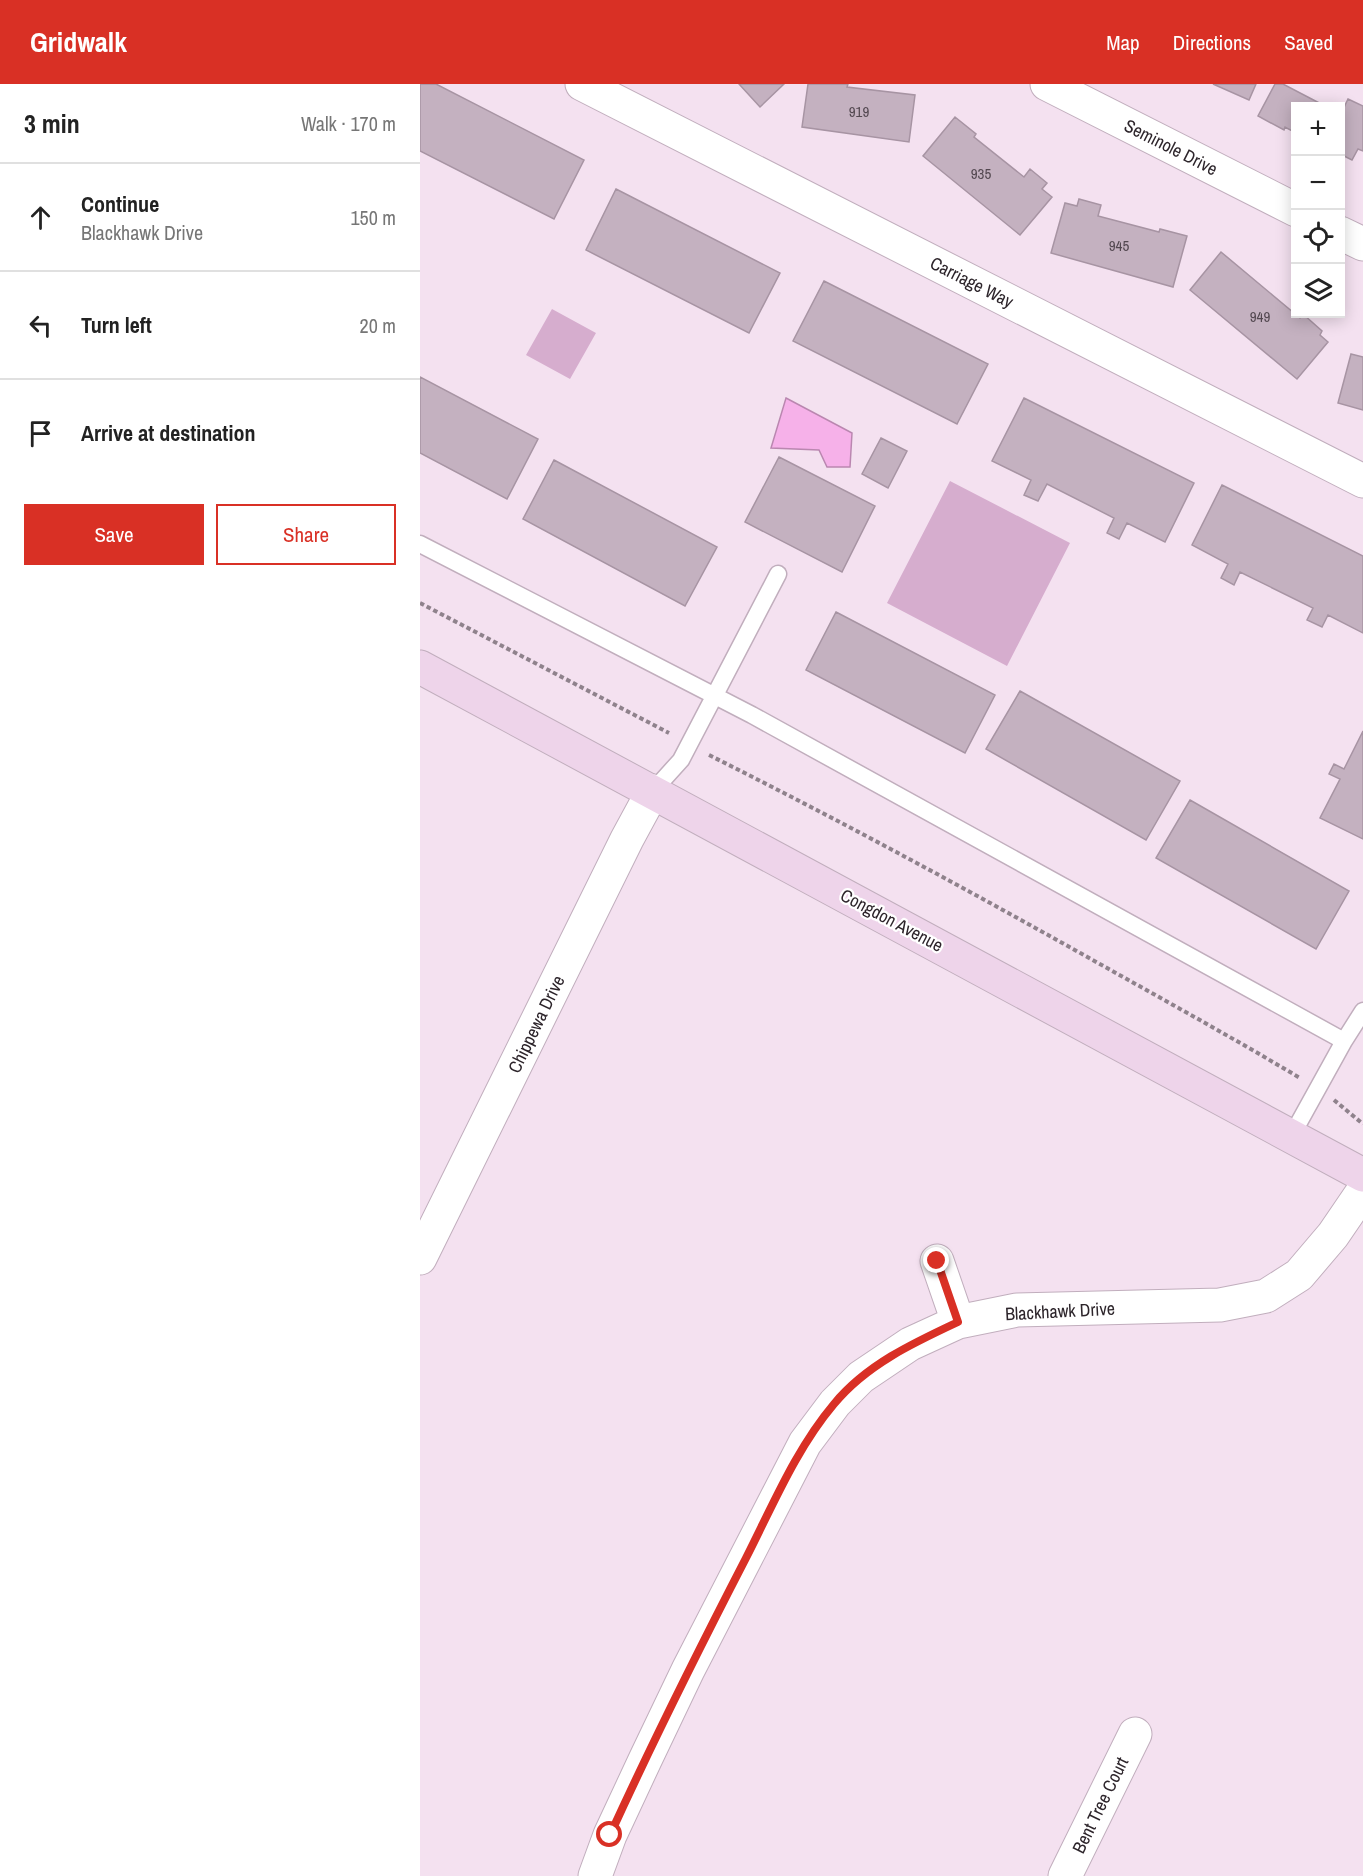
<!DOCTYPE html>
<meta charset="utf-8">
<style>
:root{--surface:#fff;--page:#f6f6f6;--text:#222;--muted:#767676;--line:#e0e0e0;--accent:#d93025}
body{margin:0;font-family:"Archivo Narrow",sans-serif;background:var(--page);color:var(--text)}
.controls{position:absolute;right:18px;top:18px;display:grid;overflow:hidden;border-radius:0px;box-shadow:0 3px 15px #0003}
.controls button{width:54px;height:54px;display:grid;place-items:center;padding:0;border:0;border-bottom:2px solid var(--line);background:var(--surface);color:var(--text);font:30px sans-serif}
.stop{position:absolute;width:18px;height:18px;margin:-14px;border:4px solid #d93025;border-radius:50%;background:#fff}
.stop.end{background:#d93025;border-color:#fff;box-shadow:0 2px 6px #0008}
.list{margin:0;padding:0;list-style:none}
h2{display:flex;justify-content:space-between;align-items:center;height:78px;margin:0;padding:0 24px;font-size:26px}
h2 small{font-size:20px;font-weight:400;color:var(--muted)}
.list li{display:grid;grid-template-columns:39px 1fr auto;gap:18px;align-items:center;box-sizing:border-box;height:108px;padding:0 24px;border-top:2px solid var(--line)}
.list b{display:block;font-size:22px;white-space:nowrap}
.list p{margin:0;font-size:20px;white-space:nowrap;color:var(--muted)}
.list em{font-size:20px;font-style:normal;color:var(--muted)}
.actions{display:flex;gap:12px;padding:18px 24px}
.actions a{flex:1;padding:14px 0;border:2px solid var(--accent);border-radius:0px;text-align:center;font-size:21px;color:var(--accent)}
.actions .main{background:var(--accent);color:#fff}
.icon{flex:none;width:33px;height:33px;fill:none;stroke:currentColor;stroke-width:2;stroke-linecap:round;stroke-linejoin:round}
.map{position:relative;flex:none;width:943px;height:1792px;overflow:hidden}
header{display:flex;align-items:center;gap:36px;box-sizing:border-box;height:84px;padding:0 30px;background:var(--accent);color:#fff}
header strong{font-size:28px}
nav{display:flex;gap:33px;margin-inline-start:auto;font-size:21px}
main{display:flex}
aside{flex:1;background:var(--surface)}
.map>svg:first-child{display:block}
.green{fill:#d6adce}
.water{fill:#f6b1e9;stroke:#ba87b0;stroke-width:1.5}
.building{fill:#c4b1c0;stroke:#a794a3;stroke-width:1.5}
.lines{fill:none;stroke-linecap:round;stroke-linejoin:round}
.lane-casing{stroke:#c1aebd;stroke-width:19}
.street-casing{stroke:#c1aebd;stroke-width:35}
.secondary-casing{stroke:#c1aebd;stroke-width:35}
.path{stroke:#8f828c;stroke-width:4;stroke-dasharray:4.5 3;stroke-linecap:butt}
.lane{stroke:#fff;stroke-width:16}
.street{stroke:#fff;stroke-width:33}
.secondary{stroke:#eed4ea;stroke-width:33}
.route{stroke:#d93025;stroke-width:8}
.labels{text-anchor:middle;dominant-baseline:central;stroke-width:4.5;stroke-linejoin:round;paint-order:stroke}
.number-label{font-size:15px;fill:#534850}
.street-label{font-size:18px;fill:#2d252b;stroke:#fff}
</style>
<header>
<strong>Gridwalk</strong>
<nav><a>Map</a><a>Directions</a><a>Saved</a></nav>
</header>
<main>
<aside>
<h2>3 min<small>Walk · 170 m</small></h2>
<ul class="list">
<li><svg class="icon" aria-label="ahead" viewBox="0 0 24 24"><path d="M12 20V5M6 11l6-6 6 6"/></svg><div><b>Continue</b><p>Blackhawk Drive</p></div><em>150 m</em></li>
<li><svg class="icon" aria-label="left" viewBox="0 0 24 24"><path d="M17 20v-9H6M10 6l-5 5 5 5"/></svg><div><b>Turn left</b></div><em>20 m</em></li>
<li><svg class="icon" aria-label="arrive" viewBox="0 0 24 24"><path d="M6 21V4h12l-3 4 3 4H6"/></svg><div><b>Arrive at destination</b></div></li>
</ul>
<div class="actions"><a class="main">Save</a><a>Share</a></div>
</aside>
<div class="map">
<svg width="943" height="1792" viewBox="0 0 943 1792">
<rect width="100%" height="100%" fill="#f4e1f0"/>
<path class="green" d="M132,225L176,249L150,295L106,271Z
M530,397L650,459L587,582L467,519Z"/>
<path class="water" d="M366,314L432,349L430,383H407L399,366L351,364Z"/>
<path class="building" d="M0,0H16L164,76L134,135L0,67Z
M319,0H364L340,23Z
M388,0H428L427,3L495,11L489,58L382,43Z
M793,0H836L829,16Z
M855,0H863L905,22H876V49L865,43L864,46L838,32Z
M928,15L943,22V67L938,65L932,76L920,70V32Z
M535,33L556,50L554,53L604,93L610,85L627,99L622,105L632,113L600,151L503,72Z
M196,105L360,189L329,249L166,166Z
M659,115L681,121L678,132L739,148L740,145L767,152L753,203L631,169L645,119L657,122Z
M801,168L880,234L883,230L902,247L900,251L908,258L877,295L770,206Z
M404,197L568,280L537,340L373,257Z
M931,270L943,273V326L918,319Z
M0,293L118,355L87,415L0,369Z
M604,314L774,399L745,458L707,439L699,455L687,449L694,434L627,400L618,417L604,411L611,396L572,377Z
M461,354L487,367L468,404L442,390Z
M359,373L455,422L422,488L325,438Z
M134,376L297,463L265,522L103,435Z
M802,401L943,472V549L908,531L902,543L887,536L893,524L820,488L814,501L801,494L808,480L772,461Z
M416,528L575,611L545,669L386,586Z
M600,607L760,697L726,756L566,665Z
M943,647V755L900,734L920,695L909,690L914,680L924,685Z
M770,716L929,807L896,865L736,774Z"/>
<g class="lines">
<g class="lane-casing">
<path id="lane" d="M0,460L332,631L924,957
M233,707L261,676L358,490
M872,1051L924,957L943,927"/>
</g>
<g class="street-casing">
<path id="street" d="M162,0L943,397
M627,0L876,126
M920,149L943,160
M0,1174L207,755L233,707
M517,1177L538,1238
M175,1792L190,1751L225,1676L268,1586L385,1359L415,1319L441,1293L490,1260L538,1238L597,1226L800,1221L846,1212L879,1191L913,1151L943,1107
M645,1792L715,1650"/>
</g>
<g class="secondary-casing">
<path id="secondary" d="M0,583L943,1091"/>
</g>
<path class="path" d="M0,519L249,649
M289,671C415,734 539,801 662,870C735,911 808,951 880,994
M914,1016L943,1040"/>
<use href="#lane" class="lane"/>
<use href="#street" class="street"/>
<use href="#secondary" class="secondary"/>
</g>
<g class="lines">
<path class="route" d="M190,1751C233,1657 279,1565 326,1474C353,1421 376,1365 414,1320C446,1281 493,1259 538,1238L517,1177"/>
</g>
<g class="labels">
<g class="number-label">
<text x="439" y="27">919</text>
<text x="561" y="89">935</text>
<text x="699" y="161">945</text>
<text x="840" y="232">949</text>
</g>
<g class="street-label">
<text transform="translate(751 63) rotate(27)">Seminole Drive</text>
<text transform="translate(552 198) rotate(27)">Carriage Way</text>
<text transform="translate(472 836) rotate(28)">Congdon Avenue</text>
<text transform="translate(116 940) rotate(-64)">Chippewa Drive</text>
<text transform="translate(640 1227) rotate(-3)">Blackhawk Drive</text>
<text transform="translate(680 1721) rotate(-64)">Bent Tree Court</text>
</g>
</g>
</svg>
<div class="controls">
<button>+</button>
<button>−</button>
<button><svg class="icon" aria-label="locate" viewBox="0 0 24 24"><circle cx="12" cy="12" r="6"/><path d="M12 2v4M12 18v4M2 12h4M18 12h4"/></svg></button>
<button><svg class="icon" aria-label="layers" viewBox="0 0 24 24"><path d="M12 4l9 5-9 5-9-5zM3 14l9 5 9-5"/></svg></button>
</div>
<div class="stop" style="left:190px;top:1751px"></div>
<div class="stop end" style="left:517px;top:1177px"></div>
</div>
</main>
